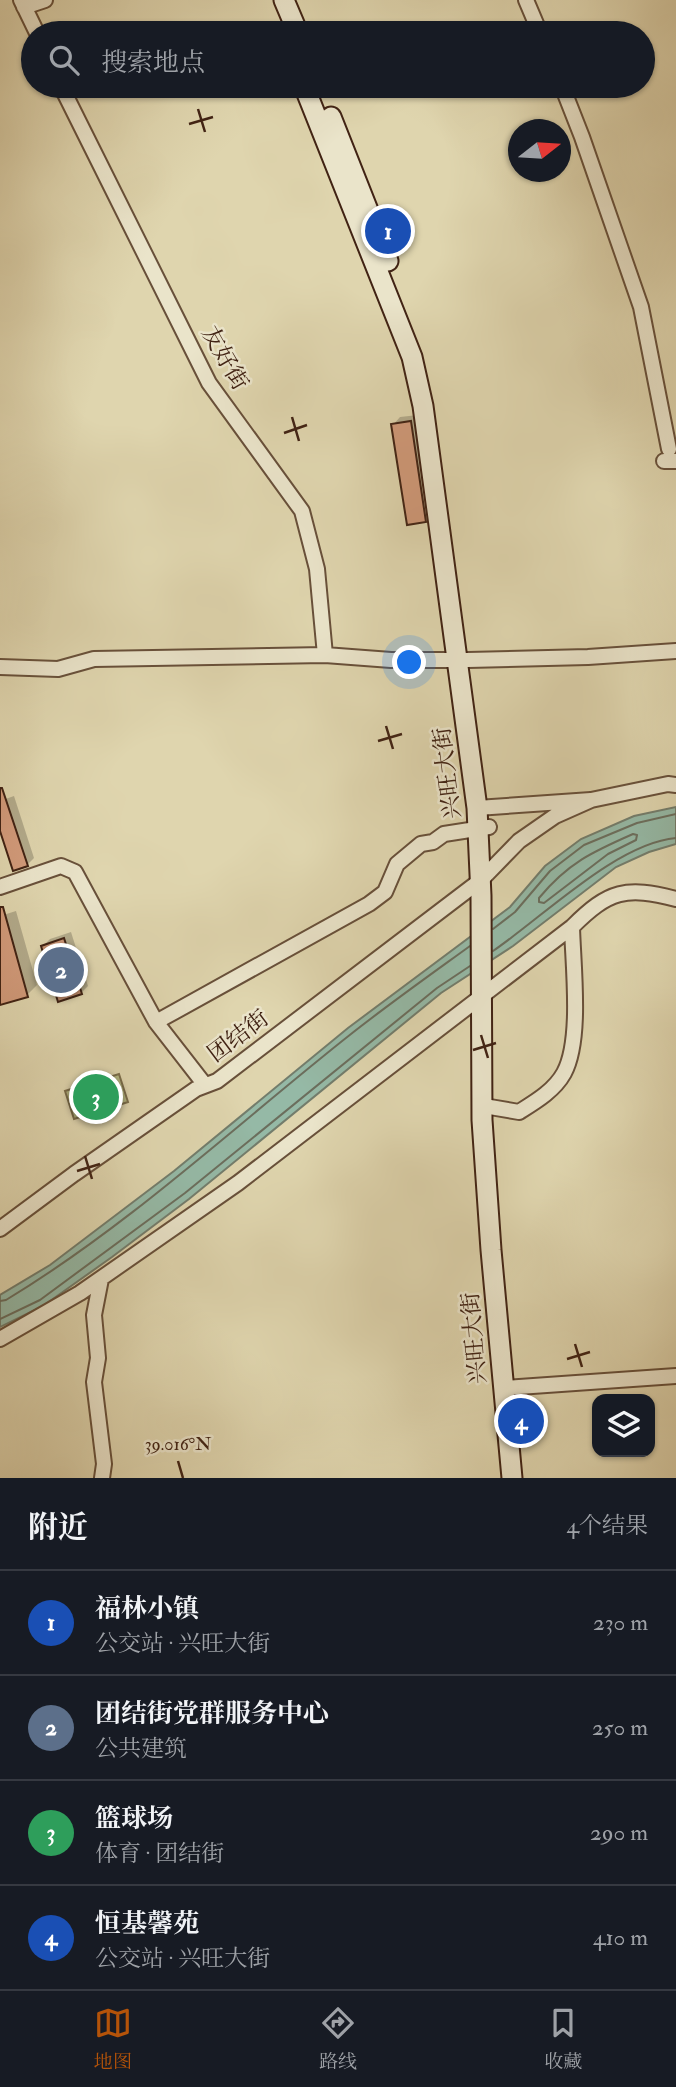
<!DOCTYPE html>
<html lang="zh">
<meta charset="utf-8">
<style>
:root{--surface:#171b24;--page:#242831;--text:#f1f3f6;--muted:#9ea1a6;--line:#363941;--accent:#b45309}
body{margin:0;font-family:"IM FELL Double Pica","Noto Serif SC",serif;background:var(--page);color:var(--text)}
.controls{position:absolute;right:21px;bottom:21px;display:grid;overflow:hidden;border-radius:14px;box-shadow:0 2px 5px #0004}
.controls button{width:63px;height:63px;display:grid;place-items:center;padding:0;border:0;border-bottom:2px solid var(--line);background:var(--surface);color:var(--text);font:35px sans-serif}
.compass{position:absolute;left:508px;top:119px;width:63px;height:63px;border-radius:50%;background:var(--surface);box-shadow:0 2px 5px #0004;rotate:73deg}
.you{position:absolute;left:410px;top:663px;width:24px;height:24px;margin:-18px;border:5px solid #fff;border-radius:50%;background:#1a73e8;box-shadow:0 0 0 10px #1a73e833}
.badge{display:grid;place-items:center;width:46px;height:46px;border-radius:50%;background:var(--accent);color:#fff;font-size:23px;font-weight:700}
.pin{position:absolute;translate:-50% -50%;border:4px solid #fff;box-shadow:0 2px 7px #0006}
.list{margin:0;padding:0;list-style:none}
h2{display:flex;justify-content:space-between;align-items:center;height:91px;margin:0;padding:0 28px;font-size:30px}
h2 small{font-size:23px;font-weight:400;color:var(--muted)}
.list li{display:grid;grid-template-columns:46px 1fr auto;gap:21px;align-items:center;box-sizing:border-box;height:105px;padding:0 28px;border-top:2px solid var(--line)}
.list b{display:block;font-size:26px;white-space:nowrap}
.list p{margin:0;font-size:23px;white-space:nowrap;color:var(--muted)}
.list em{font-size:23px;font-style:normal;color:var(--muted)}
.icon{flex:none;width:38px;height:38px;fill:none;stroke:currentColor;stroke-width:2;stroke-linecap:round;stroke-linejoin:round}
.map{position:relative;flex:none;width:676px;height:1478px;overflow:hidden}
.search{position:absolute;background:var(--surface);box-shadow:0 2px 5px #0004;left:21px;right:21px;top:21px;height:77px;display:flex;align-items:center;gap:18px;box-sizing:border-box;padding:0 24px;border-radius:38px;color:var(--muted);font-size:26px}
.sheet{height:511px;background:var(--surface)}
nav{display:flex;justify-content:space-around;align-items:center;box-sizing:border-box;height:98px;border-top:2px solid var(--line);background:var(--surface);font-size:19px;color:var(--muted)}
nav a{display:grid;justify-items:center;gap:4px}
nav .on{color:var(--accent)}
.map>svg:first-child{display:block}
.green{fill:#b9bb85;stroke:#7d6f4c;stroke-width:2}
.water{fill:#95b9a6;stroke:#737d6c;stroke-width:2}
.shadow{fill:#0003}
.lines{fill:none;stroke-linecap:round;stroke-linejoin:round}
.shore{stroke:#6b6e5d;stroke-width:2}
.building{fill:#d19a7a;stroke:#412314;stroke-width:2}
.street-casing{stroke:#68503a;stroke-width:18}
.secondary-casing{stroke:#412314;stroke-width:23}
.street{stroke:#eae4ca;stroke-width:14}
.secondary{stroke:#eae4ca;stroke-width:19}
.ticks{fill:none;stroke:#412314;stroke-width:2.5}
.labels{text-anchor:middle;dominant-baseline:central;stroke-width:5;stroke-linejoin:round;paint-order:stroke}
.street-label{font-size:23px;fill:#412314;stroke:#eae4ca}
.ticks-label{font-size:18px;text-anchor:middle;fill:#412314;stroke:#eae4ca;stroke-width:5;stroke-linejoin:round;paint-order:stroke}
</style>
<div class="map">
<svg width="676" height="1478" viewBox="0 0 676 1478">
<rect width="100%" height="100%" fill="#dfd5ae"/>
<filter id="stains"><feTurbulence type="fractalNoise" baseFrequency=".00286" numOctaves="4"/><feColorMatrix values="0 0 0 0 .2 0 0 0 0 .09 0 0 0 0 .02 0 0 0 .5 -.17"/></filter>
<radialGradient id="worn" r=".72"><stop offset=".6" stop-color="#630" stop-opacity="0"/><stop offset="1" stop-color="#630" stop-opacity=".3"/></radialGradient>
<path class="green" d="M119,1074L128,1102L74,1119L65,1091Z"/>
<path class="water" d="M676,807V844L649,852L616,867L513,946L441,993L189,1199L112,1257L43,1306L0,1327V1295L50,1265L174,1171L348,1028L510,907L545,866L581,839L634,816Z"/>
<path class="shadow" d="M418,415L433,514L425,521L393,425L400,417Z
M14,796L34,858L27,865L0,825V801Z
M16,911L37,985L27,995L0,1003V916Z
M71,932L88,986L81,993L43,946L50,939Z"/>
<g class="lines">
<path class="shore" d="M633,834L637,835L636,840L608,854L544,903L539,902V898C568,863 592,852 633,834Z
M493,929L515,912L550,871L584,845L637,823L676,814
M493,951C543,917 617,843 676,838
M0,1301L6,1300C130,1225 237,1124 351,1034C389,1004 430,975 470,946
M0,1319L40,1300L185,1193L437,988L470,966"/>
</g>
<path class="building" d="M411,421L426,522L407,525L391,424Z
M0,788H2L28,866L13,871L0,831Z
M0,907H3L28,997L0,1005Z
M64,938L82,994L58,1002L41,946Z"/>
<g class="lines">
<g class="street-casing">
<path id="street" d="M21,0L37,33
M526,0L540,33
M24,7L45,0
M61,86L209,383L302,511L317,569L325,655
M562,86L582,137L641,307L669,449
M664,461H676
M0,667L58,669L94,659L325,655L391,660H468L588,657L676,651
M477,808L591,800L668,784L676,785
M0,887L61,866L75,872L156,1022L205,1085
M156,1022L369,904L385,892L397,864L421,844L433,842L444,834L489,827
M490,1107L519,1112C535,1102 554,1091 564,1073C582,1040 573,966 572,927
M0,1229L74,1174L196,1089L217,1081L481,880L519,841L555,816L591,800
M101,1279L94,1315L98,1358L94,1382L104,1464L102,1478
M0,1339L80,1293L238,1183L572,927C609,890 626,886 676,899
M503,1388L676,1376"/>
</g>
<g class="secondary-casing">
<path id="secondary" d="M284,0L298,33
M304,86L412,357L423,406L477,808L481,896L482,1120L491,1250L512,1478
M331,117L388,261"/>
</g>
<use href="#street" class="street"/>
<use href="#secondary" class="secondary"/>
</g>
<path class="ticks" d="M198,109L205,132M189,124L213,117M292,417L299,441M284,433L307,425M386,726L393,749M378,741L402,734M481,1035L488,1058M473,1050L496,1043M85,1156L92,1179M77,1171L100,1164M575,1344L582,1367M567,1359L590,1352M178,1461L183,1478"/>
<g class="labels">
<g class="street-label">
<text transform="translate(225 358) rotate(60)">友好街</text>
<text transform="translate(447 773) rotate(-97)">兴旺大街</text>
<text transform="translate(238 1036) rotate(-37)">团结街</text>
<text transform="translate(474 1338) rotate(-95)">兴旺大街</text>
</g>
</g>
<g class="ticks-label">
<text x="178" y="1450">39.016°N</text>
</g>
<rect width="100%" height="100%" filter="url(#stains)"/>
<rect width="100%" height="100%" fill="url(#worn)"/>
</svg>
<div class="controls">
<button><svg class="icon" aria-label="layers" viewBox="0 0 24 24"><path d="M12 4l9 5-9 5-9-5zM3 14l9 5 9-5"/></svg></button>
</div>
<svg class="compass" viewBox="-18 -18 36 36"><path d="M0-13l5 13h-10z" fill="#e53935"/><path d="M0 13l5-13h-10z" fill="#9ea1a6"/></svg>
<div class="you"></div>
<div class="pin badge" style="left:388px;top:231px;background:#1a4fb4">1</div>
<div class="pin badge" style="left:61px;top:970px;background:#5c6f8a">2</div>
<div class="pin badge" style="left:96px;top:1097px;background:#2e9e5b">3</div>
<div class="pin badge" style="left:521px;top:1421px;background:#1a4fb4">4</div>
<div class="search"><svg class="icon" aria-label="search" viewBox="0 0 24 24"><circle cx="10" cy="10" r="6"/><path d="M15 15l6 6"/></svg>搜索地点</div>
</div>
<section class="sheet">
<h2>附近<small>4个结果</small></h2>
<ul class="list">
<li><span class="badge" style="background:#1a4fb4">1</span><div><b>福林小镇</b><p>公交站 · 兴旺大街</p></div><em>230 m</em></li>
<li><span class="badge" style="background:#5c6f8a">2</span><div><b>团结街党群服务中心</b><p>公共建筑</p></div><em>250 m</em></li>
<li><span class="badge" style="background:#2e9e5b">3</span><div><b>篮球场</b><p>体育 · 团结街</p></div><em>290 m</em></li>
<li><span class="badge" style="background:#1a4fb4">4</span><div><b>恒基馨苑</b><p>公交站 · 兴旺大街</p></div><em>410 m</em></li>
</ul>
</section>
<nav>
<a class="on"><svg class="icon" aria-label="map" viewBox="0 0 24 24"><path d="M3 6l6-2 6 2 6-2v14l-6 2-6-2-6 2zM9 4v14M15 6v14"/></svg>地图</a>
<a><svg class="icon" aria-label="directions" viewBox="0 0 24 24"><path d="M12 3l9 9-9 9-9-9zM9 14v-3h6M13 9l2 2-2 2"/></svg>路线</a>
<a><svg class="icon" aria-label="saved" viewBox="0 0 24 24"><path d="M7 4h10v16l-5-4-5 4z"/></svg>收藏</a>
</nav>
